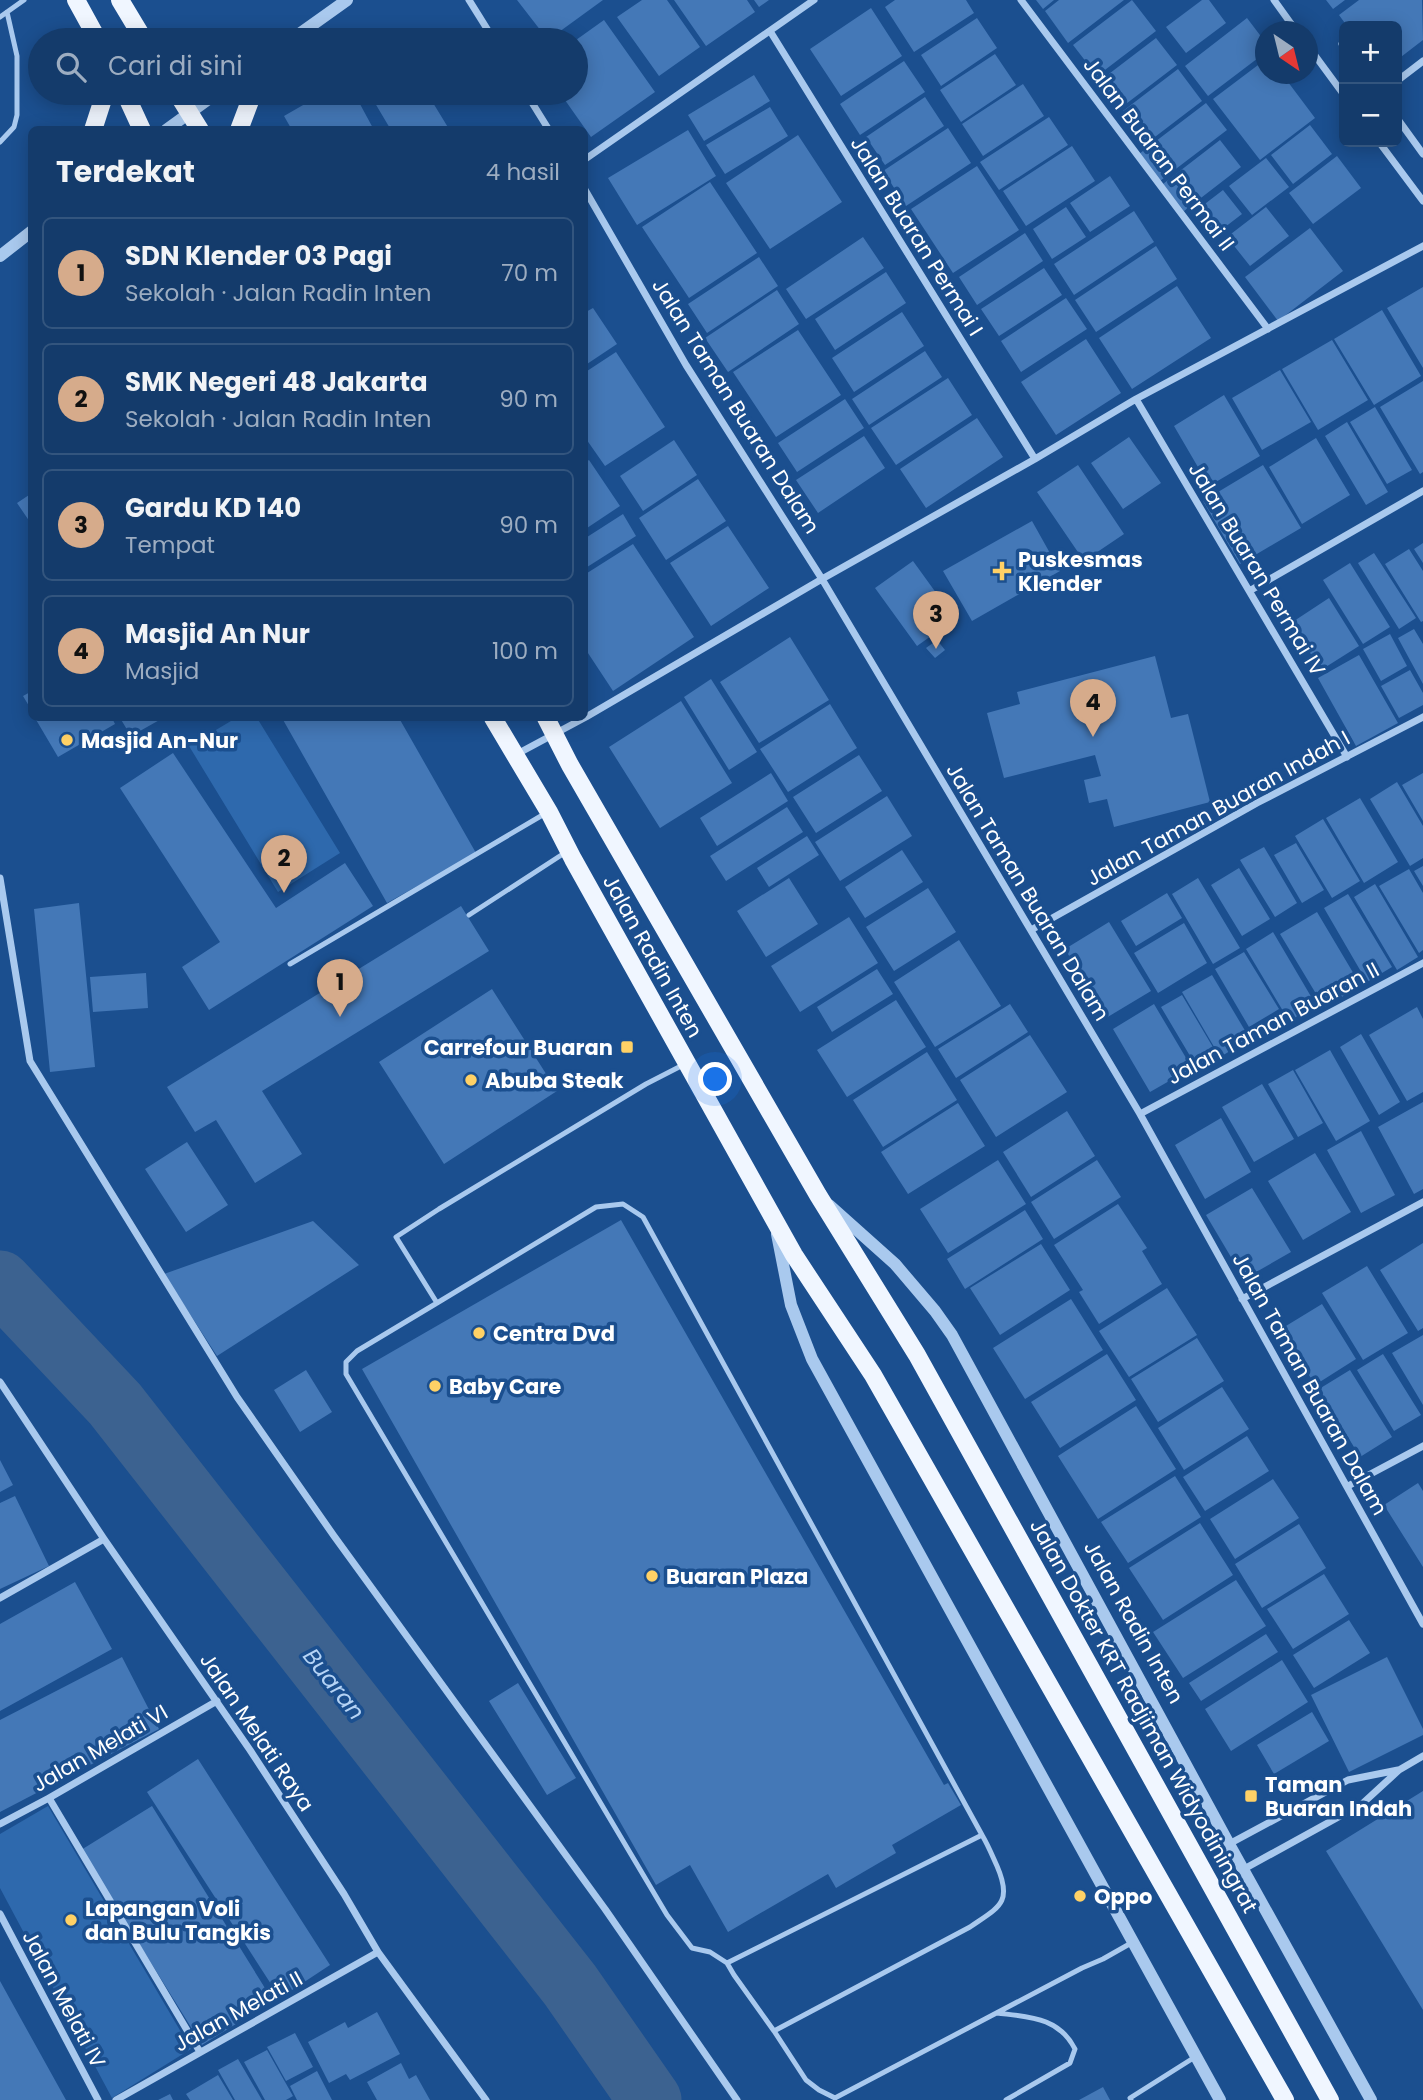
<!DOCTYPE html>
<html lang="id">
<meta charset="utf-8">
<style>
:root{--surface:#143b6b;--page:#1d4271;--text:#f1f3f6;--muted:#9dadc1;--line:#33557e;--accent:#d6ab8b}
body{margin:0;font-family:Poppins,sans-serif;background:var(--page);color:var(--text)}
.controls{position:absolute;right:21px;top:21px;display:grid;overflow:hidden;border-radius:10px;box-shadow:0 4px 18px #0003}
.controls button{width:63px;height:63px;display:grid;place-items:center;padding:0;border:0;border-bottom:2px solid var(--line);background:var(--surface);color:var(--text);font:35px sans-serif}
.compass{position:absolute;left:1255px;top:21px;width:63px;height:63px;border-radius:50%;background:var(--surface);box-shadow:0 4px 18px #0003;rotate:145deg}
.you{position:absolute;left:716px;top:1080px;width:24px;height:24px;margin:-18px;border:5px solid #fff;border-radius:50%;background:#1a73e8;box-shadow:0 0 0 10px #1a73e833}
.badge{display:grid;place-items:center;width:46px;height:46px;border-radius:50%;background:var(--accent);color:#111;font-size:23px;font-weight:700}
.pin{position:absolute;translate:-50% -58px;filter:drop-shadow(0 2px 4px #0008)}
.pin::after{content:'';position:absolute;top:37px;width:24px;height:21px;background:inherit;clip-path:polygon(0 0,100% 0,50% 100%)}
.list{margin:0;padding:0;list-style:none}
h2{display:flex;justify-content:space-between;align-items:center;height:91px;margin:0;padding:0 28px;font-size:30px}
h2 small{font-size:23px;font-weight:400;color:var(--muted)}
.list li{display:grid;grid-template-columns:46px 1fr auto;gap:21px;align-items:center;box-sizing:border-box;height:112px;margin:0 14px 14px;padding:0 14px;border:2px solid var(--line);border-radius:10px}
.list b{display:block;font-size:26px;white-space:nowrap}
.list p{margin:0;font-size:23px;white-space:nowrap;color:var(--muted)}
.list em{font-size:23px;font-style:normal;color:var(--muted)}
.icon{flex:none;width:38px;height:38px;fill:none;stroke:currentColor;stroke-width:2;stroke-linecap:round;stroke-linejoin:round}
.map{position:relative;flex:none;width:1423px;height:2100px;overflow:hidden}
.search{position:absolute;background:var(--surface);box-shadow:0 4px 18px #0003;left:28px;top:28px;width:560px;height:77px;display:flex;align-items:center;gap:18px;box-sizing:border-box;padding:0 24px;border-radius:38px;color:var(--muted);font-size:26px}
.panel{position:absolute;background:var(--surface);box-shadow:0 4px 18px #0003;left:28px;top:126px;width:560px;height:595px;border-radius:10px}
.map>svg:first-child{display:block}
.green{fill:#2e69ad}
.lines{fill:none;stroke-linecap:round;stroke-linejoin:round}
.river{stroke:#3c6290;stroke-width:63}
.building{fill:#4478b7}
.service{stroke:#a9c9ee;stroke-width:5}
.minor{stroke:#a9c9ee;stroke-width:7}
.tertiary{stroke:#a9c9ee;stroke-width:12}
.primary{stroke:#f0f6ff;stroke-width:18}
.poi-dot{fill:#ffd166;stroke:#1b4f8f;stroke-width:2.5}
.labels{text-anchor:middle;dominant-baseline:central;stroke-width:7;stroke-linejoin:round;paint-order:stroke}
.street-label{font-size:21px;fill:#fff;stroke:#1b4f8f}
.poi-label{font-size:21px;font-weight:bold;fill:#fff;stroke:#1b4f8f;text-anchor:start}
.water-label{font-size:23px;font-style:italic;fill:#b5d3f5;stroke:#1b4f8f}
</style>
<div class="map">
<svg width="1423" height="2100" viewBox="0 0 1423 2100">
<rect width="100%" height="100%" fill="#1b4f8f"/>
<path class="green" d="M236,718H257L340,853L278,892L189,746Z
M48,1806L191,2049L112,2098L0,1888V1834Z"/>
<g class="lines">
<path class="river" d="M0,1282L115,1404L570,1985L650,2100"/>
</g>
<path class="building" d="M517,0H603L548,40Z
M642,0H667L700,47L659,76L617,17Z
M674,0H747L755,12L706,46Z
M754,0H769L759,7Z
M895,0H966L974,13L914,52L885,7Z
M1036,0H1054L1043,9Z
M1059,0H1124L1068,43L1045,11Z
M1132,0L1156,31L1097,76L1073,45Z
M1202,0H1209L1226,23L1186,53L1166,27Z
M1326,0H1345L1333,9Z
M1359,0H1422L1423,40L1397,60V26H1347L1339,15Z
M871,8L902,56L841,96L810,49Z
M977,18L997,48L941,86L921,55Z
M1247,18L1266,43V52L1208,96L1185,66Z
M604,20L655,92L591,137L560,93H576V40Z
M1156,38L1177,65L1118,110L1097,83Z
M995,54L1016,85L961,122L940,90Z
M1266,59V74H1282L1315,118L1260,160L1213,99Z
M904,61L925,92L860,135L840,104Z
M1178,69L1202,101L1147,143L1123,111Z
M754,75L770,101L704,141L688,115Z
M1023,84L1044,116L983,156L962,124Z
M324,93H354L374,130H292L284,116Z
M369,93H427L449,129L391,130Z
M925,97L944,126L885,165L866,137Z
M1206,103L1227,130L1160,181L1139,154Z
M770,107L788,136L725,174L706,145Z
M1049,117L1068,145L999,190L980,162Z
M1310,125L1332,154L1293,184L1271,155Z
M948,128L971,163L906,206L883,171Z
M688,130L716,176L637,225L608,178Z
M798,135L842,202L770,249L726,183Z
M1220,140L1241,167L1184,211L1163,184Z
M1072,146L1095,181L1026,226L1003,191Z
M1337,156L1361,188L1313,224L1289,193Z
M1266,158L1289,187L1252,215L1229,186Z
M977,166L1019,230L953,273L911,209Z
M1110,176L1130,206L1090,232L1070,203Z
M710,182L757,253L689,298L642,227Z
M1223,190L1242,214L1216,234L1197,210Z
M1066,207L1086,237L1052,259L1033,229Z
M1266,207L1289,236L1250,266L1227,237Z
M1134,211L1154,242L1074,295L1054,264Z
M1310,228L1343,271L1278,321L1245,277Z
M1025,233L1043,261L977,305L959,277Z
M863,237L884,268L806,319L786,289Z
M1156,246L1177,279L1096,332L1075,300Z
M759,257L778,286L707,333L688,304Z
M1044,268L1062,295L999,336L981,309Z
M886,272L906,303L835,350L815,319Z
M1177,286L1211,338L1132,389L1099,338Z
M1423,287V368L1387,308Z
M777,290L799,324L728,372L705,338Z
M1066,298L1087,329L1021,372L1001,341Z
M593,308L617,344L584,366V313Z
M1382,310L1421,376L1374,405L1334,339Z
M902,312L924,346L854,392L832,358Z
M798,330L841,395L776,437L733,372Z
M1086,339L1121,393L1056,435L1021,382Z
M1332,340L1368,400L1318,430L1282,369Z
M925,351L942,377L869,425L852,399Z
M616,352L665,427L605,466L584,436V373Z
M1280,370L1311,422L1262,450L1232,398Z
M948,378L972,415L896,465L871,428Z
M1423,381V472L1420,474L1380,407Z
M1224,395L1260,456L1209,486L1174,426Z
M845,399L864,428L797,472L778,443Z
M1375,407L1412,470L1387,484L1350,422Z
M977,418L1003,457L926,508L900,469Z
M1347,422L1388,492L1366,505L1325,436Z
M864,436L885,468L818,513L796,480Z
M1129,437L1161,483L1123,509L1091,463Z
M1316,438L1350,495L1302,524L1269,467Z
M674,440L697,475L643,511L620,476Z
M589,460L620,506L584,530V463Z
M1078,465L1124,534L1084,561L1037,492Z
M1263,465L1301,528L1240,564L1203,501Z
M698,479L726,521L666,560L639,518Z
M32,493V525L17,503Z
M623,514L636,536L584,569V539Z
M1032,521L1060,571L972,621L943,571Z
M728,526L769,588L711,626L670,563Z
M1423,543V563L1414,549Z
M633,544L694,637L613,691L584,647V575Z
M1409,549L1423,571V621L1421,622L1385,564Z
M1374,553L1416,618L1399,629L1358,563Z
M913,561L955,619L917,646L875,588Z
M1350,563L1390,627L1363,644L1323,580Z
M1329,598L1359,646L1321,670L1291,623Z
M1414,629L1423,644V684L1398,638Z
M1390,634L1407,666L1381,681L1363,649Z
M790,637L829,700L759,743L720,682Z
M937,640L945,650L935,658L926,648Z
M1359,655L1398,723L1356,746L1318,678Z
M1155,656L1171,718L1188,714L1210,802L1114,827L1107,799L1089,803L1084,780L1101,776L1095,755L1004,778L987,713L1020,704L1017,692Z
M1410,670L1423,693V705L1399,718L1381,686Z
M711,679L757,752L729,770L684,697Z
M32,691V711L23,696Z
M681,701L732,783L660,828L609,747Z
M830,704L857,748L788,792L760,749Z
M35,718H112L115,724L58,757Z
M120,718H163L131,736Z
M282,718H399L476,853L387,903Z
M173,753L276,908L345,863L373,906L209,1010L182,967L220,942L120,788Z
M859,755L882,791L816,833L793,797Z
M771,773L788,801L717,846L700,818Z
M1423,773V821L1402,785Z
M1397,782L1423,826V858L1410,866L1370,799Z
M887,796L912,836L840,881L815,842Z
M1360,798L1398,862L1364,883L1326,818Z
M787,807L803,832L726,881L710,856Z
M1323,819L1360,881L1332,898L1295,836Z
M807,836L819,855L769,887L757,868Z
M1296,843L1324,890L1302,903L1274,855Z
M1264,847L1297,903L1275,917L1240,860Z
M902,850L923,882L865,918L845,887Z
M1423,866V886L1414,871Z
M1239,868L1270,919L1242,936L1211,885Z
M1409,869L1423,893V950L1419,953L1379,886Z
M789,878L818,924L766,957L737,911Z
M1198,878L1240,948L1213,964L1172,894Z
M1375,884L1418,957L1397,970L1354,897Z
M928,888L956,932L894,971L866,927Z
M1167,893L1182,918L1136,946L1121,921Z
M1348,894L1392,967L1367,982L1324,908Z
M79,903L95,1067L50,1072L34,909Z
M461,906L489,951L262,1091L302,1154L255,1183L216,1120L195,1132L167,1087Z
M1317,912L1361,986L1324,1007L1280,934Z
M849,917L878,963L800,1012L771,966Z
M1109,922L1151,991L1106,1018L1065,949Z
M1184,923L1207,963L1158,993L1134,953Z
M1273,932L1316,1005L1289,1021L1246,949Z
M959,940L1001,1006L935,1047L894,982Z
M1244,952L1279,1009L1249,1027L1215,969Z
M877,969L893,994L832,1032L817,1007Z
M146,973L148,1008L93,1012L90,977Z
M1212,975L1250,1039L1220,1057L1182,992Z
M492,989L557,1091L444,1164L379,1062Z
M1182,995L1217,1054L1196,1066L1161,1007Z
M896,1000L926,1047L847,1097L817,1050Z
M1010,1004L1028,1032L956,1078L938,1049Z
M1154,1004L1192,1068L1150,1092L1113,1029Z
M1417,1007L1423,1019V1092L1407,1101L1369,1035Z
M1361,1034L1400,1102L1379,1115L1340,1047Z
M1030,1035L1067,1092L996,1137L960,1080Z
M1330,1050L1370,1121L1336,1141L1295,1070Z
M927,1052L957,1100L883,1147L853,1100Z
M1293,1070L1323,1123L1298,1137L1268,1084Z
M1262,1084L1294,1139L1254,1162L1222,1107Z
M1423,1102V1189L1414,1194L1378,1127Z
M958,1103L985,1146L908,1194L881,1152Z
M1067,1111L1095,1156L1031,1197L1003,1152Z
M1221,1118L1251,1172L1205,1199L1175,1145Z
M1361,1131L1395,1195L1361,1213L1327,1150Z
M187,1142L228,1205L186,1232L145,1169Z
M1315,1153L1351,1212L1303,1240L1268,1181Z
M998,1160L1026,1204L948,1253L920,1209Z
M1097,1160L1121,1197L1054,1239L1031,1202Z
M1252,1188L1291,1252L1244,1279L1206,1215Z
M1118,1204L1147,1248L1142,1251L1162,1284L1099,1324L1079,1292L1083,1290L1054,1245Z
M1025,1210L1043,1239L965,1289L947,1259Z
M621,1220L944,1785L948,1783L961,1805L892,1845L896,1853L836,1888L828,1874L728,1932L690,1865L656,1885L362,1369Z
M313,1221L359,1265L217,1356L164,1274Z
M1423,1243V1328L1418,1331L1380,1270Z
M1041,1244L1070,1290L1000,1335L970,1288Z
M1367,1266L1408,1333L1363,1360L1322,1293Z
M1167,1288L1197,1335L1129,1377L1099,1331Z
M1071,1299L1103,1350L1025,1399L993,1348Z
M1322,1304L1356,1359L1315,1385L1281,1329Z
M1423,1335V1405L1392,1353Z
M1197,1338L1224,1381L1158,1422L1131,1379Z
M1107,1354L1136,1400L1060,1448L1031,1402Z
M1383,1354L1421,1415L1394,1431L1357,1370Z
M306,1370L332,1412L300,1432L274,1390Z
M1350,1370L1392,1437L1360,1457L1319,1389Z
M1222,1387L1249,1429L1184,1470L1158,1428Z
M1136,1406L1176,1469L1098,1519L1058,1456Z
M1247,1436L1269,1471L1205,1511L1183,1477Z
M0,1460L13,1485L0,1492Z
M1175,1476L1201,1517L1128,1563L1101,1522Z
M1273,1479L1299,1518L1235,1559L1210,1519Z
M1418,1483L1423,1491V1567L1384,1505Z
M15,1496L49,1566L0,1589V1503Z
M1200,1523L1233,1575L1163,1620L1129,1568Z
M1299,1524L1326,1568L1262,1608L1235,1564Z
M1324,1574L1349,1614L1293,1649L1267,1609Z
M1236,1580L1266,1626L1183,1678L1153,1632Z
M75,1582L112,1649L0,1711V1624Z
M1349,1620L1370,1653L1314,1688L1293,1655Z
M1266,1634L1278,1652L1201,1701L1189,1683Z
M122,1657L159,1729L0,1812V1720Z
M1387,1657L1423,1729V1735L1349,1772L1311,1695Z
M1282,1660L1308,1702L1231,1751L1205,1709Z
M518,1683L576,1778L547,1795L489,1701Z
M1312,1712L1329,1741L1274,1774L1257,1745Z
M198,1759L330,1965L280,1998L147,1792Z
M1423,1791V2010L1326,1851Z
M152,1806L273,2001L202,2045L81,1850Z
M0,1981L21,2019L66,2100H0Z
M377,2012L400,2054L350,2080L346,2074L329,2083L308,2042L345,2022L348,2028Z
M295,2033L313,2067L286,2081L267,2047Z
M267,2050L293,2096L286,2100H265L244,2062Z
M238,2059L262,2100H235L218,2070Z
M401,2063L409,2079L416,2075L430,2100H377L367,2082Z
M317,2071L332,2100H297L290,2086Z
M218,2075L233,2100H190L186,2094Z
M1103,2087L1110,2100H1079Z
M170,2094L173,2100H158Z"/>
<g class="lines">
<path class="service" d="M0,17L24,0
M0,142L14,127L17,115V56L7,12
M469,915L566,852
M290,964L546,813
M683,1065L646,1084L439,1209L396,1237L437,1303L357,1351L346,1362V1374L667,1915L692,1948L710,1952L727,1963L734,1975L774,2031L806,2080L819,2090L835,2098L1082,1968L1103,1959L1133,1942
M437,1303L596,1207L623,1204L643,1217L982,1835
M727,1963L982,1835C988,1845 992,1855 997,1866C1013,1903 999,1907 970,1927L774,2031
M997,2013C1029,2017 1059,2017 1075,2049L1070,2063L1006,2100
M1131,2100L1130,2098L1195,2057"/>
<path class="minor" d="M469,0L494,40
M1021,0L1268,329
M1274,0L1297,32
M770,31L1035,459
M1342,44L1344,47
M1308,46L1344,95
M1397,81L1423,61
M526,93L549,130
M1397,118L1423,154
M1379,142L1423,201
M584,160L814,0
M584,188L686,365L822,579L1140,1114L1423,1624
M1136,399L1347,757
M1251,590L1423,491
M517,754L586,717L822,579L1035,459L1136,399L1423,246
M0,878L30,1061L237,1397L334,1536L605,1909L737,2100
M1031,930L1257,803L1423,717
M1140,1114L1423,963
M1242,1299L1423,1202
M0,1382L104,1539L250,1750L344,1894L378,1952L486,2100
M1348,1486L1423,1446
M0,1598L104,1539
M49,1798L200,2052
M0,1824L49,1798L217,1701
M1229,1844L1348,1780L1398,1770
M1244,1869L1362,1804L1399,1770L1423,1756
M0,1914L98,2100
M116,2100L378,1952"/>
<path class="tertiary" d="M291,40L347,0
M166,130L217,93
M0,256L32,231
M829,1205L895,1264L935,1311L952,1335L1229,1844L1371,2100
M777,1234L791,1305L812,1359L1220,2100"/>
<path class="primary" d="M76,0L98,40
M120,0L144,40
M125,93L142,130
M177,93L200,130
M93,130L105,93
M239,130L253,93
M493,718L549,812L573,859L794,1255L873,1375L1285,2100
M546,718L570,765L818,1195L917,1355L1330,2100"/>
</g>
<g class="poi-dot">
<path d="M998.5 560.5h7v7h7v7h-7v7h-7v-7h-7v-7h7z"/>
<circle cx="67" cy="740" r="7"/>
<rect x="620" y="1040" width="14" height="14" rx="3.5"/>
<circle cx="471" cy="1080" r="7"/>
<circle cx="479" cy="1333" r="7"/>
<circle cx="435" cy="1386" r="7"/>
<circle cx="652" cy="1576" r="7"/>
<rect x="1244" y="1789" width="14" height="14" rx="3.5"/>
<circle cx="1080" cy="1896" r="7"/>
<circle cx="71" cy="1920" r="7"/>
</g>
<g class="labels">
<g class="street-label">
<text transform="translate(1159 154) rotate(53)">Jalan Buaran Permai II</text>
<text transform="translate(917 236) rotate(58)">Jalan Buaran Permai I</text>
<text transform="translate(736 406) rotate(58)">Jalan Taman Buaran Dalam</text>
<text transform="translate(1257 569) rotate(59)">Jalan Buaran Permai IV</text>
<text transform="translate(1218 808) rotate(-29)">Jalan Taman Buaran Indah I</text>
<text transform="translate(1028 892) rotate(59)">Jalan Taman Buaran Dalam</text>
<text transform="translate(653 956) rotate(61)">Jalan Radin Inten</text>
<text transform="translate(1273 1023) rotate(-28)">Jalan Taman Buaran II</text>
<text transform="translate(1310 1384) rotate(61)">Jalan Taman Buaran Dalam</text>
<text transform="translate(1134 1622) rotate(61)">Jalan Radin Inten</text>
<text transform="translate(1144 1716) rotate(61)">Jalan Dokter KRT Radjiman Widyodiningrat</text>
<text transform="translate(257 1732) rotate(56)">Jalan Melati Raya</text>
<text transform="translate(100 1748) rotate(-30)">Jalan Melati VI</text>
<text transform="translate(64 1999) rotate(62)">Jalan Melati IV</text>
<text transform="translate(238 2011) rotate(-29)">Jalan Melati II</text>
</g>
<g class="poi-label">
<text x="1018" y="559">Puskesmas<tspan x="1018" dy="24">Klender</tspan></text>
<text x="81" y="740">Masjid An-Nur</text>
<text x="613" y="1047" text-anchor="end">Carrefour Buaran</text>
<text x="485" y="1080">Abuba Steak</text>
<text x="493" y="1333">Centra Dvd</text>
<text x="449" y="1386">Baby Care</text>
<text x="666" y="1576">Buaran Plaza</text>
<text x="1265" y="1784">Taman<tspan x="1265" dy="24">Buaran Indah</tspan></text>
<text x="1094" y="1896">Oppo</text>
<text x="85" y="1908">Lapangan Voli<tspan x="85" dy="24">dan Bulu Tangkis</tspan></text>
</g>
<g class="water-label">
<text transform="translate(334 1684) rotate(52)">Buaran</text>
</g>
</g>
</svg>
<div class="controls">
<button>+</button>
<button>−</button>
</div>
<svg class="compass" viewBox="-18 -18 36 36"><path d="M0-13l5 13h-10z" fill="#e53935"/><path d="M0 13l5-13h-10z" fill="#9dadc1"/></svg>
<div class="you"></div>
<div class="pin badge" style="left:340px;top:1017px">1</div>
<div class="pin badge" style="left:284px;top:893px">2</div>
<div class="pin badge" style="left:936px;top:649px">3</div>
<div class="pin badge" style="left:1093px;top:737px">4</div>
<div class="search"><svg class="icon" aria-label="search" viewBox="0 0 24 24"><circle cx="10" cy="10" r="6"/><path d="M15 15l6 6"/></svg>Cari di sini</div>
<section class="panel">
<h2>Terdekat<small>4 hasil</small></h2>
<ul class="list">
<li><span class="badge">1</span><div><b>SDN Klender 03 Pagi</b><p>Sekolah · Jalan Radin Inten</p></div><em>70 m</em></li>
<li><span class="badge">2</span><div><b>SMK Negeri 48 Jakarta</b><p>Sekolah · Jalan Radin Inten</p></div><em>90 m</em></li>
<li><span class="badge">3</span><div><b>Gardu KD 140</b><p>Tempat</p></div><em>90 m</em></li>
<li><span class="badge">4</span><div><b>Masjid An Nur</b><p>Masjid</p></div><em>100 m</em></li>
</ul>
</section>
</div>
